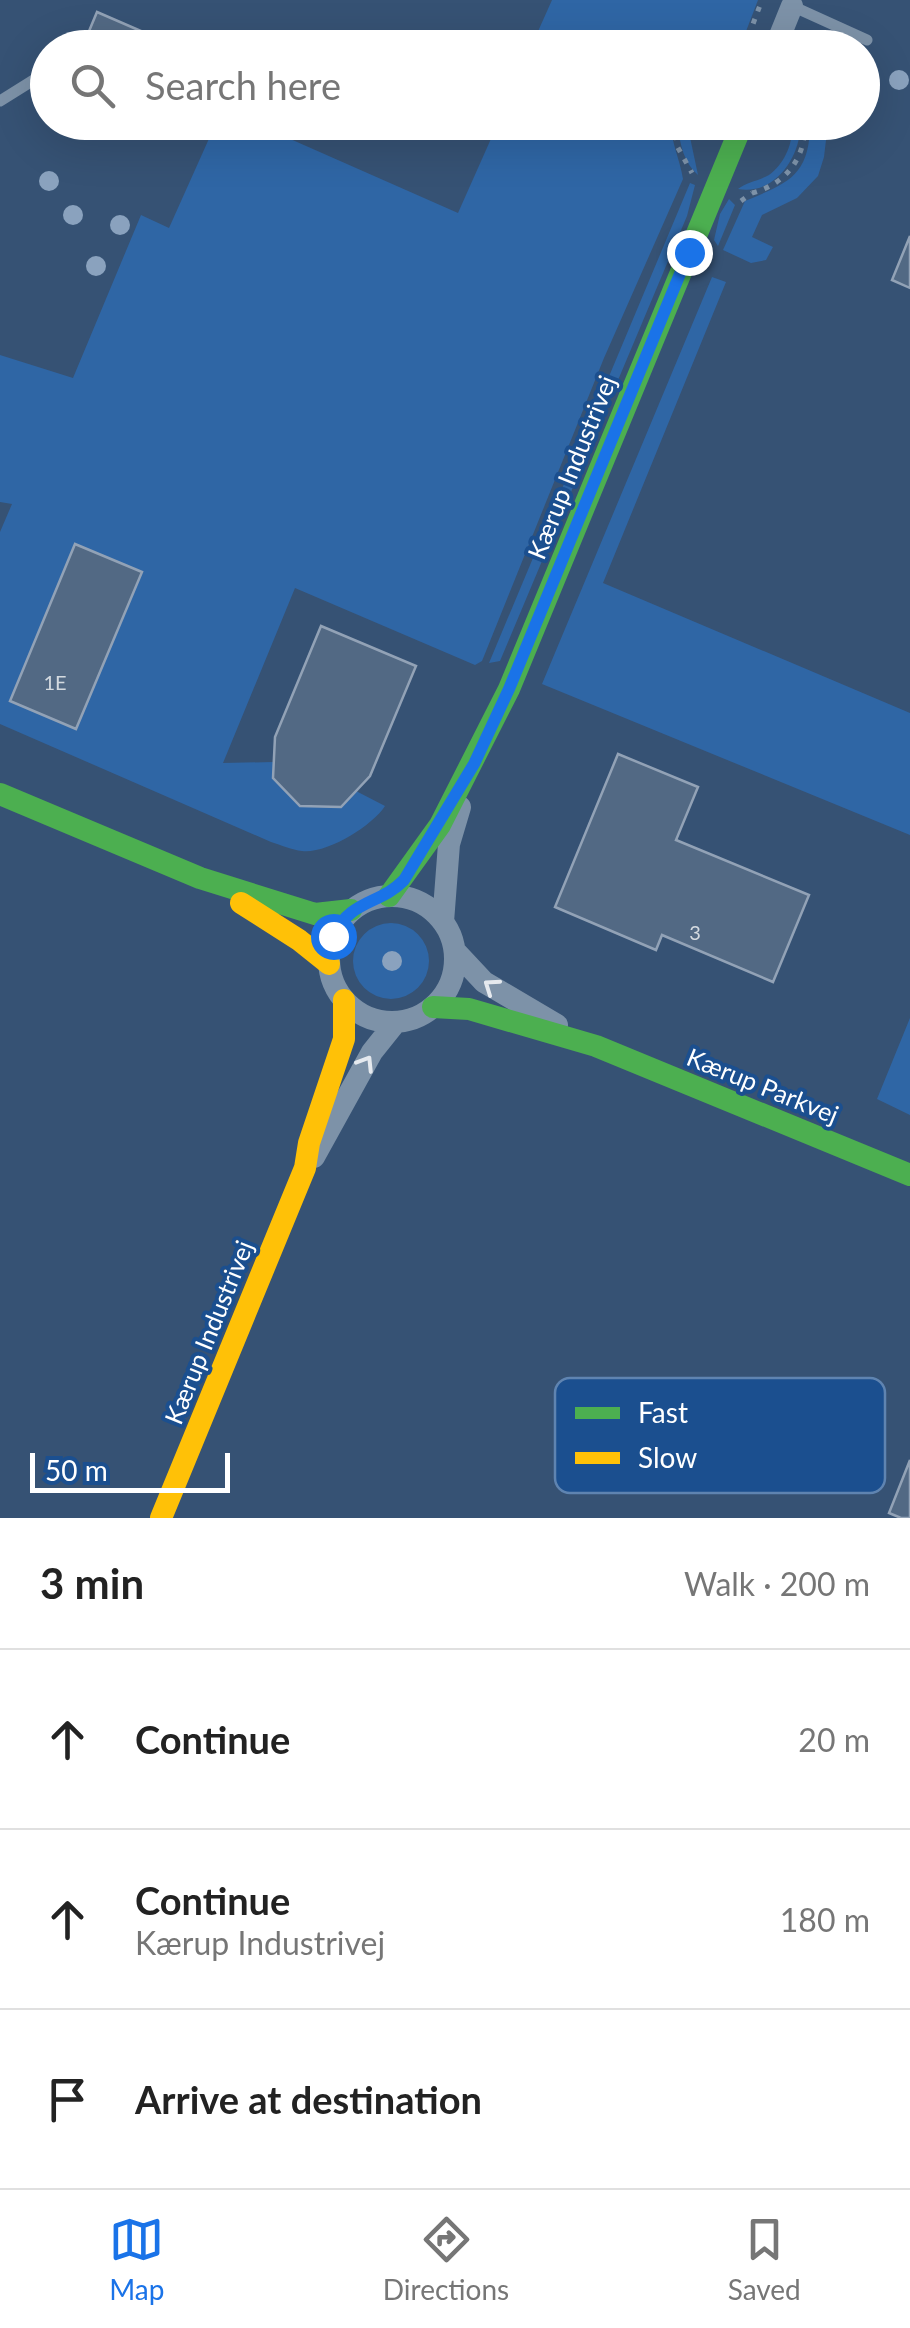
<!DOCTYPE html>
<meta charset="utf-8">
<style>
:root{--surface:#fff;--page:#f2f2f2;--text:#222;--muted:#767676;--line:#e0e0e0;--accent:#1a73e8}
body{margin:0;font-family:Lato,sans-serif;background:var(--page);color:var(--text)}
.scale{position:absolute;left:30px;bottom:25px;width:200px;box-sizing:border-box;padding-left:10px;border:5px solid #fff;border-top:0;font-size:28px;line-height:35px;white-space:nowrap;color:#fff;-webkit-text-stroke:8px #1b4f8f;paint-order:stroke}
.stop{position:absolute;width:30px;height:30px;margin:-22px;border:8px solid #1a73e8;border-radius:50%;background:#fff}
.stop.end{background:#1a73e8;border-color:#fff;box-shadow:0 2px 10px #0008}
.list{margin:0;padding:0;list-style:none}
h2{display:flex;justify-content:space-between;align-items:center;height:130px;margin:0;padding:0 40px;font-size:42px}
h2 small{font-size:32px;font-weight:400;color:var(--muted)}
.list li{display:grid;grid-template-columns:65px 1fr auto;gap:30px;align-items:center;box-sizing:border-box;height:180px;padding:0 40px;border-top:2px solid var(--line)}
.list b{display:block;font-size:38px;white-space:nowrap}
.list p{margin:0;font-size:32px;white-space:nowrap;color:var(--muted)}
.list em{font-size:32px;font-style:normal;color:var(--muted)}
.icon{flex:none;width:55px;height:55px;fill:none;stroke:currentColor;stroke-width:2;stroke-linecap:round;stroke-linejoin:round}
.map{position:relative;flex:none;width:910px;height:1518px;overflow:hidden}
.search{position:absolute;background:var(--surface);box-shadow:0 10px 40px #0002;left:30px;right:30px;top:30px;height:110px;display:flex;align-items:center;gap:25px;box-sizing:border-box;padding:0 35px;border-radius:55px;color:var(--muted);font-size:38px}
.sheet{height:670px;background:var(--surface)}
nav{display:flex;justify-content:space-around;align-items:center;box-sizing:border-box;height:140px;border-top:2px solid var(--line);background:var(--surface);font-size:28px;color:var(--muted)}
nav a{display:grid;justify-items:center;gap:5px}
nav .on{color:var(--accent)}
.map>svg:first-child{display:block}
.green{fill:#2f66a5}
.building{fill:#526984;stroke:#92a2b6;stroke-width:2.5}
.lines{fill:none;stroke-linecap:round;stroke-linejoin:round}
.path{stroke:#7d92a8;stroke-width:5;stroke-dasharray:5 8;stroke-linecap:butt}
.lane{stroke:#7d92a8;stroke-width:11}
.street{stroke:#7d92a8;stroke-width:22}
.fast{stroke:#4caf50;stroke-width:22}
.slow{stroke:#ffc107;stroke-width:22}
.tree{fill:#8aa2be}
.oneway{stroke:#e5e9ee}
.route{stroke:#1a73e8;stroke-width:12}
.labels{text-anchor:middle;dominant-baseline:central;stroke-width:8;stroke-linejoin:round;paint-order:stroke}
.number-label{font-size:20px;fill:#d4dae0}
.street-label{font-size:25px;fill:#fff;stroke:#1b4f8f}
.key{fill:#1b4f8f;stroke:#5f84b1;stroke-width:2.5}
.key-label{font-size:28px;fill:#fff}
</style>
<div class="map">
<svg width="910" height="1518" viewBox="0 0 910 1518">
<rect width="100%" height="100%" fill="#365274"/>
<path class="green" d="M552,0H758L740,47H531Z
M216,123H254L458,213L498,123H671C671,143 680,159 683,179L604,358L482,661L475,665L295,588L223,763L274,762L273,779L300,806L341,807L356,791L385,806C372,826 327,854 302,851C292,850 281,845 271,842L0,724V532L12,504L0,502V355L73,378L141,215L169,228Z
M679,123H687L698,175C684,163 678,141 679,123Z
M792,123H800C802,155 775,196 738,189C747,182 758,181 769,175C785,164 794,141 792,123Z
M810,123H828L824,157L818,176L797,198L762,215L752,237L773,247L766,260L751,263L723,250L745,201C788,183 810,176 810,123Z
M690,183L695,185L687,216L500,661L489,663Z
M729,199L735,205L718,246L714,240L720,214Z
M712,277L726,282L603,583L910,713V835L542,684Z
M353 961a38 38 0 1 1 76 0a38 38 0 1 1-76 0Z
M910,1018V1115L877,1099Z"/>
<path class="building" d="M97,12L180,48H82Z
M910,236V288L892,280Z
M75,544L142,572L76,729L10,701Z
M321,626L416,666L370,776L341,807L300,806L273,778L275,737Z
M618,754L698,787L676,840L809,895L773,982L662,935L656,950L555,907Z
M910,1460V1518H901L889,1513Z"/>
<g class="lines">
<path class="path" d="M744,48L762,0
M675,122L677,146L692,173
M752,193C786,184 806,158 805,122
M741,201L752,193"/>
<path class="lane" d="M792,6L867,40
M0,101L48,71"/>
<path class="street" d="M775,48L792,6
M329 959a63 63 0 1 1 126 0a63 63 0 1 1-126 0Z
M443,922L449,844L460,807
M455,951L484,982L557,1025
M314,1157L372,1052L396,1022"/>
<path class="fast" d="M0,794L200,878L315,914L351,910
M389,896L440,825L509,689L743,122
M433,1007L469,1009L596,1046L910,1175"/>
<path class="slow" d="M241,903L299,940L329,964
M161,1518L305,1168L309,1143L344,1039V1000"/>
</g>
<g class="tree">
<circle cx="899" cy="80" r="10"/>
<circle cx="49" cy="181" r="10"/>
<circle cx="73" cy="215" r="10"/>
<circle cx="120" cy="225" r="10"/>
<circle cx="96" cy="266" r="10"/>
<circle cx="392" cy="961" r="10"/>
</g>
<defs><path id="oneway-chevron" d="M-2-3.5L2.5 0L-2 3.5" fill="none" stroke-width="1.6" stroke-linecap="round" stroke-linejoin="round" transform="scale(2.5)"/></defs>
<g class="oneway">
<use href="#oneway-chevron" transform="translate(491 986) rotate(-145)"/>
<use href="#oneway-chevron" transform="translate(366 1063) rotate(-58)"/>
</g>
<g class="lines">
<path class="route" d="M333,936C351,899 380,905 404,880L474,764L509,689L689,252"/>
</g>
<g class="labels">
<g class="number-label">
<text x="55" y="682">1E</text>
<text x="695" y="932">3</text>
</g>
<g class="street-label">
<text transform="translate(571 467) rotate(-68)">Kærup Industrivej</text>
<text transform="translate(763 1085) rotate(22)">Kærup Parkvej</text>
<text transform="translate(208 1332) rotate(-68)">Kærup Industrivej</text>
</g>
</g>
<rect x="555" y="1378" width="330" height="115" rx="15" class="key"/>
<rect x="575" y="1407" width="45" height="12" fill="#4caf50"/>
<rect x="575" y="1452" width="45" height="12" fill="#ffc107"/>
<g class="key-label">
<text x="638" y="1423">Fast</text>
<text x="638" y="1468">Slow</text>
</g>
</svg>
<div class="scale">50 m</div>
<div class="stop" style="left:333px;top:936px"></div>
<div class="stop end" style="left:689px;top:252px"></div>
<div class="search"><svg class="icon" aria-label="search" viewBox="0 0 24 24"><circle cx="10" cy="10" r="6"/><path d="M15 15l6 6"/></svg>Search here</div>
</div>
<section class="sheet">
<h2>3 min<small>Walk · 200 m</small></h2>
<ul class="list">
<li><svg class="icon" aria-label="ahead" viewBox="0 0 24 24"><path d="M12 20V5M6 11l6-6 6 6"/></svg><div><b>Continue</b></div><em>20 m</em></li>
<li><svg class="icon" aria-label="ahead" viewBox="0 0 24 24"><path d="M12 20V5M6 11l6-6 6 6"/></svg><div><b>Continue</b><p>Kærup Industrivej</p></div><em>180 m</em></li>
<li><svg class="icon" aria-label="arrive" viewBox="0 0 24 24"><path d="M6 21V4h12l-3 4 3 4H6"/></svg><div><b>Arrive at destination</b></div></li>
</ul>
</section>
<nav>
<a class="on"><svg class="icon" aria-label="map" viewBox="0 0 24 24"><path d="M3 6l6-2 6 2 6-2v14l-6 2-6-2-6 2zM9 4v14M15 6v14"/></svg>Map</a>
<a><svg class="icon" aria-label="directions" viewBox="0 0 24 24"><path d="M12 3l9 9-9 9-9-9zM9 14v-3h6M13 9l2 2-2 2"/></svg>Directions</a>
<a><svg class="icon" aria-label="saved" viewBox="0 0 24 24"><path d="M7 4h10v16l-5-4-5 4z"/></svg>Saved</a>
</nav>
